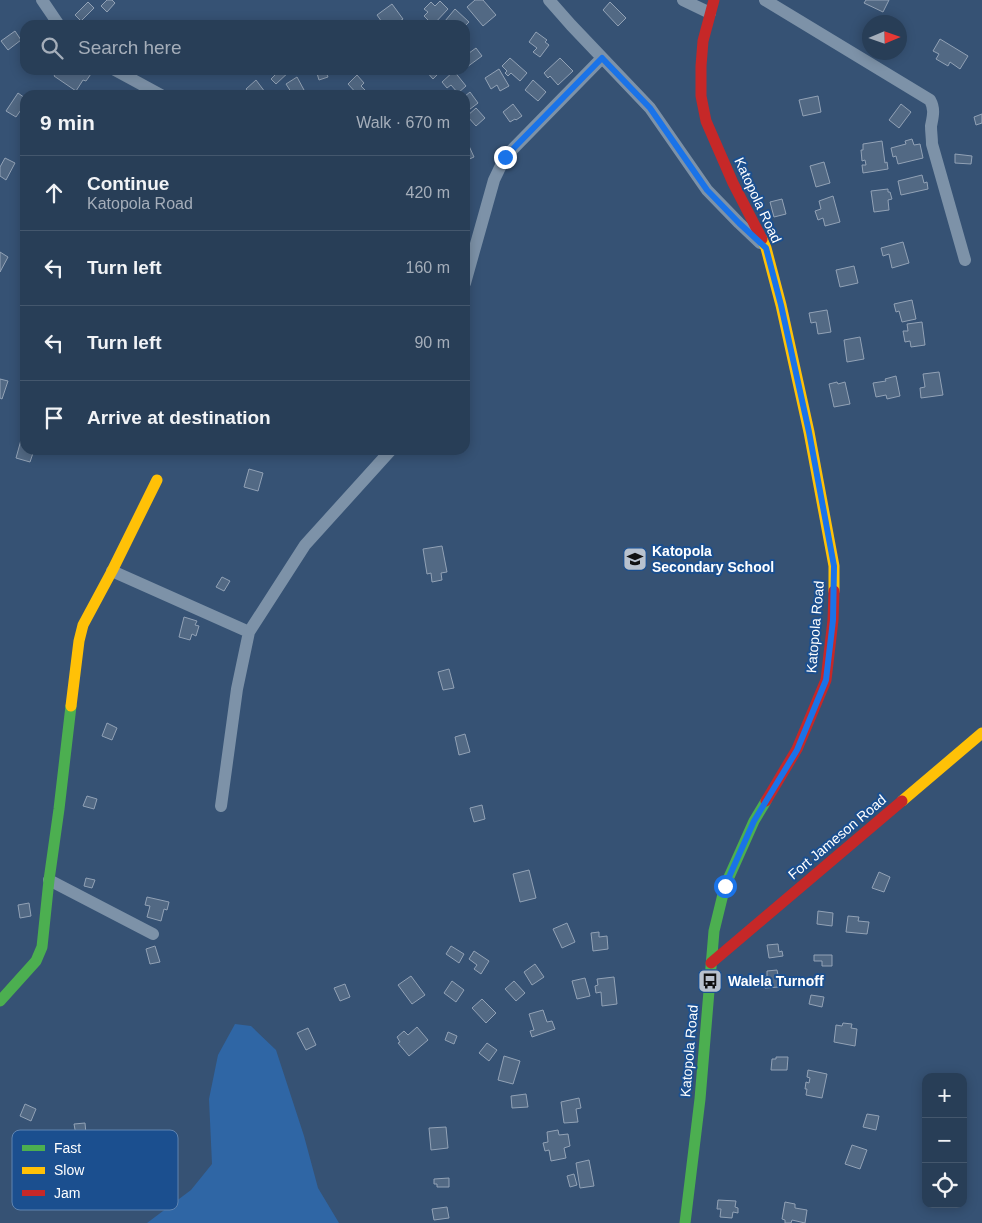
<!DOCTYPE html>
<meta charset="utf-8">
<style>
:root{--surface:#283e57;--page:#30455d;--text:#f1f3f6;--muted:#a5aeba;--line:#44576d}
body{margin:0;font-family:Arial,sans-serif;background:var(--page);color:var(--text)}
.controls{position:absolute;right:15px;bottom:15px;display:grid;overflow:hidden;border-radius:10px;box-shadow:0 2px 12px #0003}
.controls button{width:45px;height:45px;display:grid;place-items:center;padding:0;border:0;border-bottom:1px solid var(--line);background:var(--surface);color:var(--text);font:25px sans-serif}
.compass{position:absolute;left:862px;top:15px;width:45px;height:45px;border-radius:50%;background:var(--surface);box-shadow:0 2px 12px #0003;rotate:88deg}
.stop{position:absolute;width:15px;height:15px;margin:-11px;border:4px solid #1a73e8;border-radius:50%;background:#fff}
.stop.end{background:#1a73e8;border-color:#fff;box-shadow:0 1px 5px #0008}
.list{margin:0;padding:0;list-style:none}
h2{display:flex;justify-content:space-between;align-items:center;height:65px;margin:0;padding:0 20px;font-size:21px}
h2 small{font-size:16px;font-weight:400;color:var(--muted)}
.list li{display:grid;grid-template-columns:32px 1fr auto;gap:15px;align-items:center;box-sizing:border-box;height:75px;padding:0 20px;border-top:1px solid var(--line)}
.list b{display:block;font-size:19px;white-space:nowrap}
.list p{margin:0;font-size:16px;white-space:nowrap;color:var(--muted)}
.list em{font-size:16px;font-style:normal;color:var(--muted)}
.icon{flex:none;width:28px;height:28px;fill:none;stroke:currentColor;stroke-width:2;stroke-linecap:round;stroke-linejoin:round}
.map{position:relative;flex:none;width:982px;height:1223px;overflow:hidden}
.search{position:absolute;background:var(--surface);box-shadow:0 2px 12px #0003;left:20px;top:20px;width:450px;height:55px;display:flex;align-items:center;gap:12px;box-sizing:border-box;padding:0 18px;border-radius:15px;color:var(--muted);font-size:19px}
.panel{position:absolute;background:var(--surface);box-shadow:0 2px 12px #0003;left:20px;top:90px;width:450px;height:365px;border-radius:15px}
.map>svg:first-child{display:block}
.green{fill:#2f66a5}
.building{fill:#526984;stroke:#92a2b6}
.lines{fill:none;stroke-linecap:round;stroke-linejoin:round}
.street{stroke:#7d92a8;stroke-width:12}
.fast{stroke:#4caf50;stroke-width:11}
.slow{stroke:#ffc107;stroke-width:11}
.jam{stroke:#c62828;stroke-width:11}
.route{stroke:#1a73e8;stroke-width:6}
.labels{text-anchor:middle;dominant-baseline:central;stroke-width:4;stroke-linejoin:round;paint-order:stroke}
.street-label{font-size:14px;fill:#fff;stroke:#1b4f8f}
.poi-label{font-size:14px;font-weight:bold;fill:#fff;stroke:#1b4f8f;text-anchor:start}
.key{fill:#1b4f8f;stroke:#5f84b1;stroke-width:1}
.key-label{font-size:14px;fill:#fff}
</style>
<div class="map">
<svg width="982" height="1223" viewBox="0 0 982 1223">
<rect width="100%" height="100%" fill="#365274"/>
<path class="green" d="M235,1024L251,1026L276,1050L304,1136L318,1188L339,1223H147L191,1190L212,1164L209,1099L218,1055Z"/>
<path class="building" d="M107,0H112L115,3L107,12L101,6Z
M475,0H483L496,15L483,26L467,7Z
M866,0H889L883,12L864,3Z
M440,1L448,9L433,25L424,16L428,12L424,9L431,2L435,6Z
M88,2L94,8L81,21L75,15Z
M610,2L626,18L618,26L603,10Z
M392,4L403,19L394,25H384L377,15Z
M455,9L469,22L465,26V25H449L445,21Z
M15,31L21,40L8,50L1,41Z
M536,32L547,40L545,42L549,45L540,57L533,52L537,48L529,42Z
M940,39L968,56L960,69L950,62L948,66L936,59L939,54L933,51Z
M476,48L482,56L467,67L465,65V56Z
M510,58L527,73L520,81L511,73L508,76L505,73L507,71L502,66Z
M560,58L573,71L558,85L550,76L548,78L544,73Z
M499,69L509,86L500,91L497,85L491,89L485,78Z
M58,70H61L67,74L70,70H92L93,71L86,81L83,80L76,91L54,76Z
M272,70H291L276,84L271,79L276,74Z
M316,70H325L328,77L319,80Z
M425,70H442L433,79Z
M454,71L466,86L458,93L451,85L447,88L442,82Z
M357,75L364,83L361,86L365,90L361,95H358L348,84Z
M297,77L304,90L296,95H293L286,84Z
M256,80L265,92L261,95H251L246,89Z
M533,80L546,92L538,101L525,90Z
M470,92L478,103L465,113V96Z
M18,93L25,98V104L16,117L6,111Z
M818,96L821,112L803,116L799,100Z
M513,104L522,116L516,120L515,119L510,122L503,112Z
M901,104L911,112L899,128L889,120Z
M476,108L485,118L476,126L467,116Z
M982,114V123L976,125L974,117Z
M912,139L914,145L920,144L923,158L898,164L896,156L893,157L891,148L906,144L905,141Z
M882,141L885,163L887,162L888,169L863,173L862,165H866L865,160L862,161L861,150H863V144Z
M469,146L474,157L465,161V148Z
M955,154L972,156L971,164L955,163Z
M5,158L15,163L6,180L0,176V167Z
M824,162L830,183L816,187L810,166Z
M922,175L924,183L927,182L928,189L901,195L898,181Z
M888,189V192H890L892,199L888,200L889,210L874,212L871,191Z
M833,196L840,222L825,226L823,218L818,220L815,211L821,209L819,201Z
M782,199L786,214L774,217L770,202Z
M903,242L909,263L892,268L889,254L883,256L881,248Z
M0,252L8,257L0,272Z
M854,266L858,283L840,287L836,270Z
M912,300L916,319L902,322L899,311L896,312L894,304Z
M827,310L831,332L818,334L816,322L811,323L809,313Z
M922,322L925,345L911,347L910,341L905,342L903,331H908L907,324Z
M860,337L864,359L847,362L844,340Z
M939,372L943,395L921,398L920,388L925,387L923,374Z
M896,376L900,396L887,399L886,395L876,397L873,383L886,381L885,379Z
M0,379L8,381L2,399L0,398Z
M837,382L838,384L845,382L850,404L834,407L829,384Z
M21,440L25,441V450H34L30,462L16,458Z
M249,469L263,473L258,491L244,487Z
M442,546L447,572L441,573L442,580L432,582L431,573L427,574L423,549Z
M222,577L230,581L224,591L216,587Z
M184,617L197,621L195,625L199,626L196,636L192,634L190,640L179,637Z
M449,669L454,688L443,690L438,672Z
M107,723L117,728L112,740L102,736Z
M465,734L470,752L459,755L455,737Z
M87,796L97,799L94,809L83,806Z
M482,805L485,819L474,822L470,808Z
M529,870L536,898L520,902L513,874Z
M879,872L890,877L884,892L872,888Z
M86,878L95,880L92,888L84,886Z
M147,897L169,902L167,910L164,909L161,921L147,917L150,906L145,905Z
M29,903L31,916L20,918L18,905Z
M818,911L833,913L832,926L817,924Z
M848,916L859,917L858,921L869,922L867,934L846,932Z
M567,923L575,942L562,948L553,929Z
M599,932V937L607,936L608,949L593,951L591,933Z
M778,944L779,952L782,951L783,956L769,958L767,945Z
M155,946L160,962L150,964L146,949Z
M451,946L464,954L459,963L446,954Z
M474,951L489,961L481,974L474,969L477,965L469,959Z
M814,955H832V966H822V961H814Z
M535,964L544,977L532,985L524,972Z
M777,970L778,975H781V980H778L779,987L765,988L764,977H767V971Z
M411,976L425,995L412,1004L398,985Z
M614,977L617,1004L602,1006L601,992L596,993L595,986L598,985L597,979Z
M585,978L590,996L577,999L572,981Z
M452,981L464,990L456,1002L444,993Z
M514,981L525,993L516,1001L505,989Z
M345,984L350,997L340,1001L334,988Z
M811,995L824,997L822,1007L809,1004Z
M482,999L496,1013L486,1023L472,1008Z
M543,1010L547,1022L552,1021L555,1029L532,1037L530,1031L534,1030L529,1014Z
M843,1023L852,1024L851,1028L857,1029L855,1046L834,1042L836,1025L842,1026Z
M417,1027L428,1040L409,1056L398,1043L400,1042L397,1037L404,1031L408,1035Z
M308,1028L316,1045L306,1050L297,1033Z
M448,1032L457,1036L454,1044L445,1040Z
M487,1043L497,1050L489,1061L479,1053Z
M504,1056L520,1061L513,1084L498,1080Z
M776,1057H788L787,1070H771L772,1059H776Z
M808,1070L827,1074L822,1098L806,1095L807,1089H805L806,1082L809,1083L810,1078L807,1077Z
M526,1094L528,1107L512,1108L511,1096Z
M579,1098L581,1108L576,1109L578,1122L564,1123L561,1102Z
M25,1104L36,1109L31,1121L20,1116Z
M867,1114L879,1116L876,1130L863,1127Z
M85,1123L86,1134L76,1135L74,1124Z
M446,1127L448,1148L431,1150L429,1128Z
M558,1130L559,1135L568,1134L570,1146L564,1148L566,1158L551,1161L549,1150L545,1151L543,1143L548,1142L547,1132Z
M852,1145L867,1150L860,1169L845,1164Z
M589,1160L594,1186L580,1188L576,1163Z
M574,1174L577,1185L570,1187L567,1176Z
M449,1178V1187H437V1184H434V1179Z
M718,1200L736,1201L735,1207L738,1208V1213L733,1212L732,1218L720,1217L721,1209H717Z
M785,1202L795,1204V1208L807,1210L805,1223L792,1220L791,1223H785V1220L782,1219Z
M447,1207L449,1218L434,1220L432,1209Z"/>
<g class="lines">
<path class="street" d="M42,0L59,25
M549,0L571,25L650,108L707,190L739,223L760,243
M683,0L710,13
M765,0L930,100C935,109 933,116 931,126C931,132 932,138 932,144L965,260
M115,70L161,95
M465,283L494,180L505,157L602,58
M112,571L249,632
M221,806L237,689L249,632L305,545L391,450
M49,880L153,934"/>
<path class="fast" d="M0,1001L36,961L42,947L49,880L59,809L71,706
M685,1223L700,1099L714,931L725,886L754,821L766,801"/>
<path class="slow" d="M762,239L766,248L781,305L809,432L834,566V591
M71,706L79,641L83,625L112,571L157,480
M902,801L982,733"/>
<path class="jam" d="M714,0L703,41L701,66V96L706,121L733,183L762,239
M766,801L797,749L826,680L833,620L834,591
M711,963L902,801"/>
</g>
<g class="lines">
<path class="route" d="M505,157L602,58L650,108L707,190L739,223L766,248L781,305L809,432L834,566L833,620L826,680L797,750L754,821L725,886"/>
</g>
<defs>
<g id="school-square" transform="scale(1.25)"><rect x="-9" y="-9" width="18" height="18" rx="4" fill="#b9c2ce" stroke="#1b4f8f"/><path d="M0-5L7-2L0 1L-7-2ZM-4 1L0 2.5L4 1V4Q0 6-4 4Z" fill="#111"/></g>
<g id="bus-square" transform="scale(1.25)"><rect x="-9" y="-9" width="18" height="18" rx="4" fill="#b9c2ce" stroke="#1b4f8f"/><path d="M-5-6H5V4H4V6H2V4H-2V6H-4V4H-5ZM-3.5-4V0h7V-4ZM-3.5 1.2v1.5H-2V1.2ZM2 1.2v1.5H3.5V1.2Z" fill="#111"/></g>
</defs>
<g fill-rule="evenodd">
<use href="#school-square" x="635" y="559"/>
<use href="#bus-square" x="710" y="981"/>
</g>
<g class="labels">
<g class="street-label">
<text transform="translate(758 200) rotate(65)">Katopola Road</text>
<text transform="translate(815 627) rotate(-85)">Katopola Road</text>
<text transform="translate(837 837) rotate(-40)">Fort Jameson Road</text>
<text transform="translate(689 1051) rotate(-85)">Katopola Road</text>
</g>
<g class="poi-label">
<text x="652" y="551">Katopola<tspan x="652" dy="16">Secondary School</tspan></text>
<text x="728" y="981">Walela Turnoff</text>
</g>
</g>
<rect x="12" y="1130" width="166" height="80" rx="8" class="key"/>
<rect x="22" y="1145" width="23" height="6" fill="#4caf50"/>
<rect x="22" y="1167" width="23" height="7" fill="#ffc107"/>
<rect x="22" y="1190" width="23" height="6" fill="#c62828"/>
<g class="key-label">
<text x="54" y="1153">Fast</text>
<text x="54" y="1175">Slow</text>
<text x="54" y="1198">Jam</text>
</g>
</svg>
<div class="controls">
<button>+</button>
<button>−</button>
<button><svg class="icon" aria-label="locate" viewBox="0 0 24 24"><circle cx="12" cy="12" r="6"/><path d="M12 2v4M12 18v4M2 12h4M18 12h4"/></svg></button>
</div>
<svg class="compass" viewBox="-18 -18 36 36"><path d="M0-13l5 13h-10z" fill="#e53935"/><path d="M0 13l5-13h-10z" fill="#a5aeba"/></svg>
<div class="stop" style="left:725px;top:886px"></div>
<div class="stop end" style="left:505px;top:157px"></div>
<div class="search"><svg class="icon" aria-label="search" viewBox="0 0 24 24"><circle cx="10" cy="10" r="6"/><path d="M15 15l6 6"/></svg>Search here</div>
<section class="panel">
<h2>9 min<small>Walk · 670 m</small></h2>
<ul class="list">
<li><svg class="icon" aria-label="ahead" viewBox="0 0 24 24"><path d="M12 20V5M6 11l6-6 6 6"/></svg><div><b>Continue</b><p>Katopola Road</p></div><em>420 m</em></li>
<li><svg class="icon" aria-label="left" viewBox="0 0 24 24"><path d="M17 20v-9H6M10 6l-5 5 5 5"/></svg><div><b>Turn left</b></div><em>160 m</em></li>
<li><svg class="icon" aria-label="left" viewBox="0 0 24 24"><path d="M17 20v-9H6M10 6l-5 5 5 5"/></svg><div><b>Turn left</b></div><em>90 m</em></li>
<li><svg class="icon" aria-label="arrive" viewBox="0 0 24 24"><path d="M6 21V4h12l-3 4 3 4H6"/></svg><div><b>Arrive at destination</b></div></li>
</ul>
</section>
</div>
